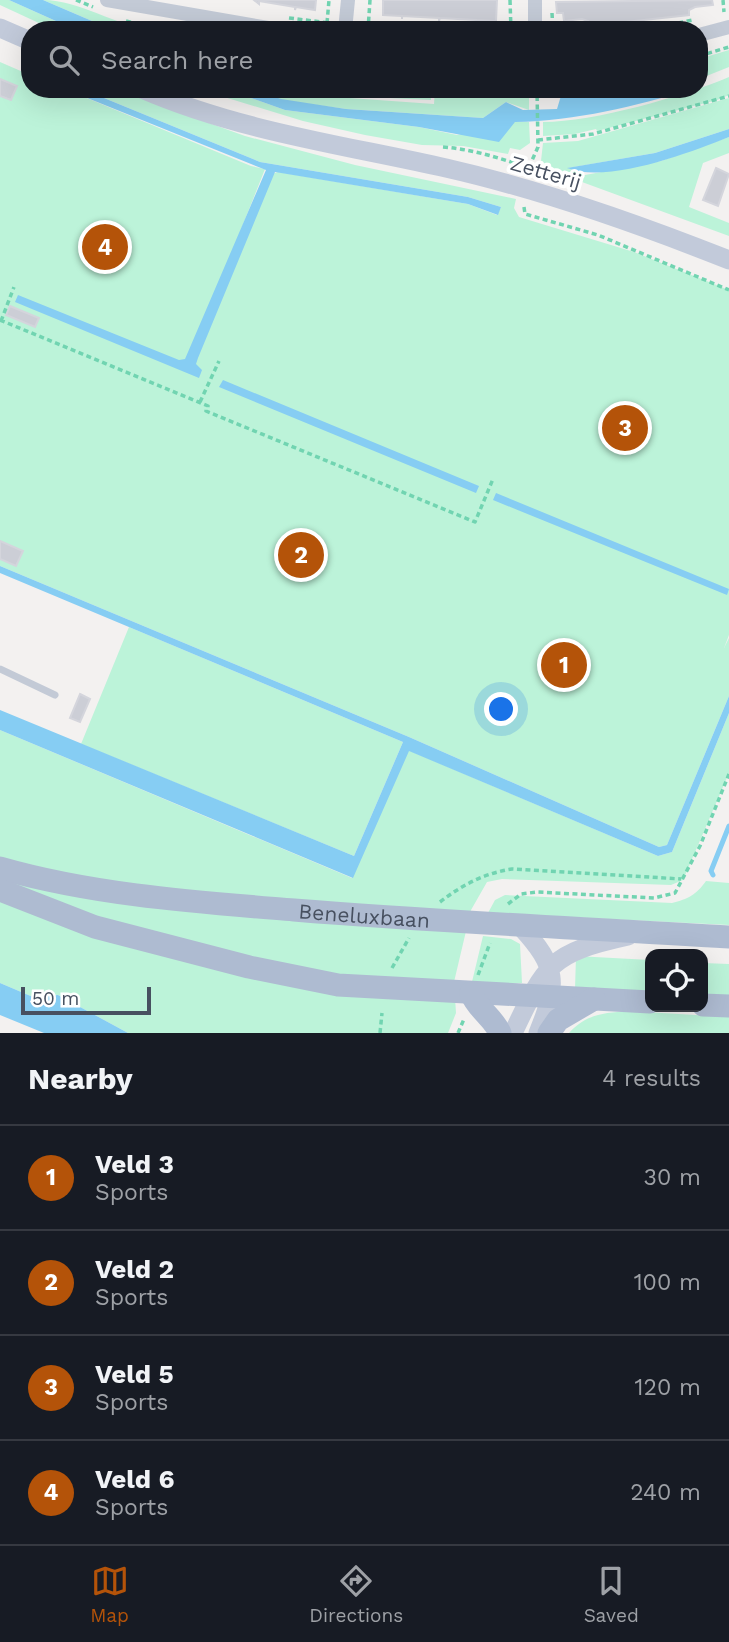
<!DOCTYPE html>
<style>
:root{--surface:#171b24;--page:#20242c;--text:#f1f3f6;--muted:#9ea1a6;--line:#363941;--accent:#b45309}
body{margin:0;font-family:"Work Sans",sans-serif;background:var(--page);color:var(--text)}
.controls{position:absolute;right:21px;bottom:21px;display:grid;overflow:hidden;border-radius:14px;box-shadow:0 7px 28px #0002}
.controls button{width:63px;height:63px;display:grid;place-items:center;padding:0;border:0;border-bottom:2px solid var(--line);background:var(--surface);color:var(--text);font:35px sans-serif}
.scale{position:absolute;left:21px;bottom:18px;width:130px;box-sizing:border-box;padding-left:7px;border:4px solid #475060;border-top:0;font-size:19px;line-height:24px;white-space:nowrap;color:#475060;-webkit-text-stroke:5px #fff;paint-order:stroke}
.you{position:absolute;left:502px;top:710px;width:24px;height:24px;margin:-18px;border:5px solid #fff;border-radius:50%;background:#1a73e8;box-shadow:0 0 0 10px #1a73e833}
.badge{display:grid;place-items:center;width:46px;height:46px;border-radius:50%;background:var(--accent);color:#fff;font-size:23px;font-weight:700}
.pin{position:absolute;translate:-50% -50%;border:4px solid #fff;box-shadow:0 2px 7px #0006}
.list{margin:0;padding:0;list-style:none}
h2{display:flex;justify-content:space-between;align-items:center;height:91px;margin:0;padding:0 28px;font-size:30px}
h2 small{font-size:23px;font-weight:400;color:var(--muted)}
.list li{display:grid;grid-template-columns:46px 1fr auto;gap:21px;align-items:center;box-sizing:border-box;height:105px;padding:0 28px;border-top:2px solid var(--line)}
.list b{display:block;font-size:26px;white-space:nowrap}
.list p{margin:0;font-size:23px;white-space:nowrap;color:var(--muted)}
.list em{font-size:23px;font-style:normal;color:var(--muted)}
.icon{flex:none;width:38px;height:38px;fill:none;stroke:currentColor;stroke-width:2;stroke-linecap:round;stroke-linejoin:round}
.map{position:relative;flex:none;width:729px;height:1033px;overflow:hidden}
.search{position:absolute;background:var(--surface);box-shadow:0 7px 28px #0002;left:21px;right:21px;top:21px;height:77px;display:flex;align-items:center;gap:18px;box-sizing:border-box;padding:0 24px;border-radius:28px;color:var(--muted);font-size:26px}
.sheet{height:511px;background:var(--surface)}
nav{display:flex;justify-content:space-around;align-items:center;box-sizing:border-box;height:98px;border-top:2px solid var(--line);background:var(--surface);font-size:19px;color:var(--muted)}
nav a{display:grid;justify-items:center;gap:4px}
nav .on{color:var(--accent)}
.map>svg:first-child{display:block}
.green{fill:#bcf3d9}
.water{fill:#86cdf3}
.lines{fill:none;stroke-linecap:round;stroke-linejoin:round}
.stream{stroke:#86cdf3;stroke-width:5}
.building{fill:#ccced6;stroke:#d4d5dc;stroke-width:2}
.path{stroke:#71d4b1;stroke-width:3.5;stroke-dasharray:5 3.5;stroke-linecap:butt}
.lane{stroke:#c3cad6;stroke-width:7}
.street{stroke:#c3cad6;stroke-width:14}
.secondary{stroke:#c2cada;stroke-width:19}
.primary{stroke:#aebbd1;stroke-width:23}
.labels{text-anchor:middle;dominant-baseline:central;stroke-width:7;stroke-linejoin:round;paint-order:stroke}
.street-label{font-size:21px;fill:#475060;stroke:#fff}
</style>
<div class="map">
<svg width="729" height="1033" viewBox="0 0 729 1033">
<rect width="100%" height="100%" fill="#f3f1f0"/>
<path class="green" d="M0,0H9L76,30H54L0,5Z
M43,0C81,0 114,26 154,30H113Z
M729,50V67L699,79V59Z
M0,62L30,75V89H65L251,166L265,169L240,232L247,236L272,174L278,172L468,204L497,215L501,207L468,197L260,162L82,89H115L245,136L355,165L516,199L514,208L519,217L634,252L729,290V635L724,648L729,638V696L667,845L659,847L409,737L0,566Z
M729,77V95L717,100L597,131L596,129L575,134L543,136V122C594,122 684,96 729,77Z
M198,89H226L285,110L419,127L457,135L515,122H529L530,143L520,150L510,148L508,154L463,146L422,145L365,135L303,121Z
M250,89H293V94L434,104L435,89H529V110L506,102L483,118L346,109L281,100Z
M369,89H431V100L369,97Z
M729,98V129L655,153L568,168L585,175L661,161L729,137V153L703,163L689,207L729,223V236L552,171L541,161L543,143L578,141Z
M129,627L403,742L354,856L81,744Z
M729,713V773L683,880L671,885L502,879L487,882L471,910L454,982L456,1013L448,1033H128L58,995L33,997L0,983V730L352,878L408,750L658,856L672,852Z
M706,881L729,883V925L488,913L495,900L505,895L672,903C688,899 696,895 706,881Z
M483,936L511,939L520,944L522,983L471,986Z
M576,956L650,960V992L575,989Z
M703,963L729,964V996L703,994Z
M628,1011L729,1017V1033H569C586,1014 604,1013 628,1011Z"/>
<path class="water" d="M9,0H43L113,30H76Z
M65,89H82L260,162L468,197L501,207L498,215L468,204L275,172L198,358L196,364L202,370L199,378L15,302L18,295L179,360L185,359L266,170Z
M226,89H250L281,99L346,109L483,118L506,102L523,110L557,109L563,89H618L630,98L663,89H694C634,106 577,121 515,122L499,142L419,127L285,110Z
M729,129V137C689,153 608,184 567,168L655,153Z
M223,380L479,486L476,493L219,387Z
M496,493L729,589L727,595L493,500Z
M0,566L409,737L659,847L667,845L729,696V713L672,852L658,856L409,751L353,878L0,730V710L354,856L403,742L0,573Z
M0,983L33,997L58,995L128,1033H44L0,1015Z"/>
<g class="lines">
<path class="stream" d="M713,875L711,871L729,826"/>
</g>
<path class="building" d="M254,0H316L315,10L296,7L295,10V7L259,1V4Z
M383,0H497L496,21L477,20L476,22V20L440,18L439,21V18L402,16V19V16L383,15Z
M712,0L713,5L695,7L689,10V15L589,26L588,21L582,19L564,21L563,13H557L556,2Z
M0,79L17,86L11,100L0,96Z
M297,89H344L343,96L297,91Z
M716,168L729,174L718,206L703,200Z
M10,306L39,318L35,327L6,315Z
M0,541L23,551L16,566L0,559Z
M80,694L90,699L80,722L70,718Z"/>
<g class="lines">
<path class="path" d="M76,0L93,7
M510,0L511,30
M723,0L724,12
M552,13L553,30
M289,18L330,23
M126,21L145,26L146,21
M327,23L329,0
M145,26L167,28
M359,26L455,30
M368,30L370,0
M645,30L693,20
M699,56L729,47
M349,89H353
M538,140L593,134L729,96
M443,147C480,150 511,162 546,174
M529,167L538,147L537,89
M524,207L525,214L598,235L729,290
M0,320L208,406L206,411L475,522L493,479
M1,321L14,287
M200,402L219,361
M440,902C462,885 485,873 512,869L681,879
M508,904L521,894L537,892L654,898L675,893L700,846L729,774
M392,968L409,938
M478,975L490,943
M380,1033L382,1013
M458,1033L464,1019"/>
<path class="lane" d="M0,669L55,695"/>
<path class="street" d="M107,0L280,30
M535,0V30
M345,30L348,0
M699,35L729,27"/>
<path class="secondary" d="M0,28L30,41
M142,89C239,131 344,145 446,168C543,190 636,223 729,260
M521,927C558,967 558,984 538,1033
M513,1033C546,963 551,953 628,936"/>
<g class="primary">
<path id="s1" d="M0,868C94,895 197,902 294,910C439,922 584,928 729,937"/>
<path d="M0,890L95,927L249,967L338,985L650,1002"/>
<path d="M471,993C478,1010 493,1017 500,1033"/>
<path d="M703,1005L729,1006"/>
<path d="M549,1033L558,1020L594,999"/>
</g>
</g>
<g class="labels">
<g class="street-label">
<text transform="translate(546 172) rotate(16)">Zetterij</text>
<text stroke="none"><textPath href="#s1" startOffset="368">Beneluxbaan</textPath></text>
</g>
</g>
</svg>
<div class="controls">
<button><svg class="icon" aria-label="locate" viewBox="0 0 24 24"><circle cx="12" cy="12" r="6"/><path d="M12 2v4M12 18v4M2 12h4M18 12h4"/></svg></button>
</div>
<div class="scale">50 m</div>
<div class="you"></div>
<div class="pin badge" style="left:564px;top:665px">1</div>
<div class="pin badge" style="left:301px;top:555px">2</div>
<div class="pin badge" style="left:625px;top:428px">3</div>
<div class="pin badge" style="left:105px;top:247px">4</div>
<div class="search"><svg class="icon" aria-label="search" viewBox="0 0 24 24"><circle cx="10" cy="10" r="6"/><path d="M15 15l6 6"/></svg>Search here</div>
</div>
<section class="sheet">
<h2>Nearby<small>4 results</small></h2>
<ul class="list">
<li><span class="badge">1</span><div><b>Veld 3</b><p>Sports</p></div><em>30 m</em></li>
<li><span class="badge">2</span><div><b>Veld 2</b><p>Sports</p></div><em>100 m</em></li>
<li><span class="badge">3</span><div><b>Veld 5</b><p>Sports</p></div><em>120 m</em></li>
<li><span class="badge">4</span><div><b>Veld 6</b><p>Sports</p></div><em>240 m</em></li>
</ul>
</section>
<nav>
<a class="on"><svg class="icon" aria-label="map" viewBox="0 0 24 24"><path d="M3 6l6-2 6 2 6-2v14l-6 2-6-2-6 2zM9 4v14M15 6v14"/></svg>Map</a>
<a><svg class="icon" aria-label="directions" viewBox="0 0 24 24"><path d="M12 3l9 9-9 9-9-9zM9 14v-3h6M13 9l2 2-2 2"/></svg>Directions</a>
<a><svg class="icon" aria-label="saved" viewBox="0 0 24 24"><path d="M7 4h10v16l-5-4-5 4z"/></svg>Saved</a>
</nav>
